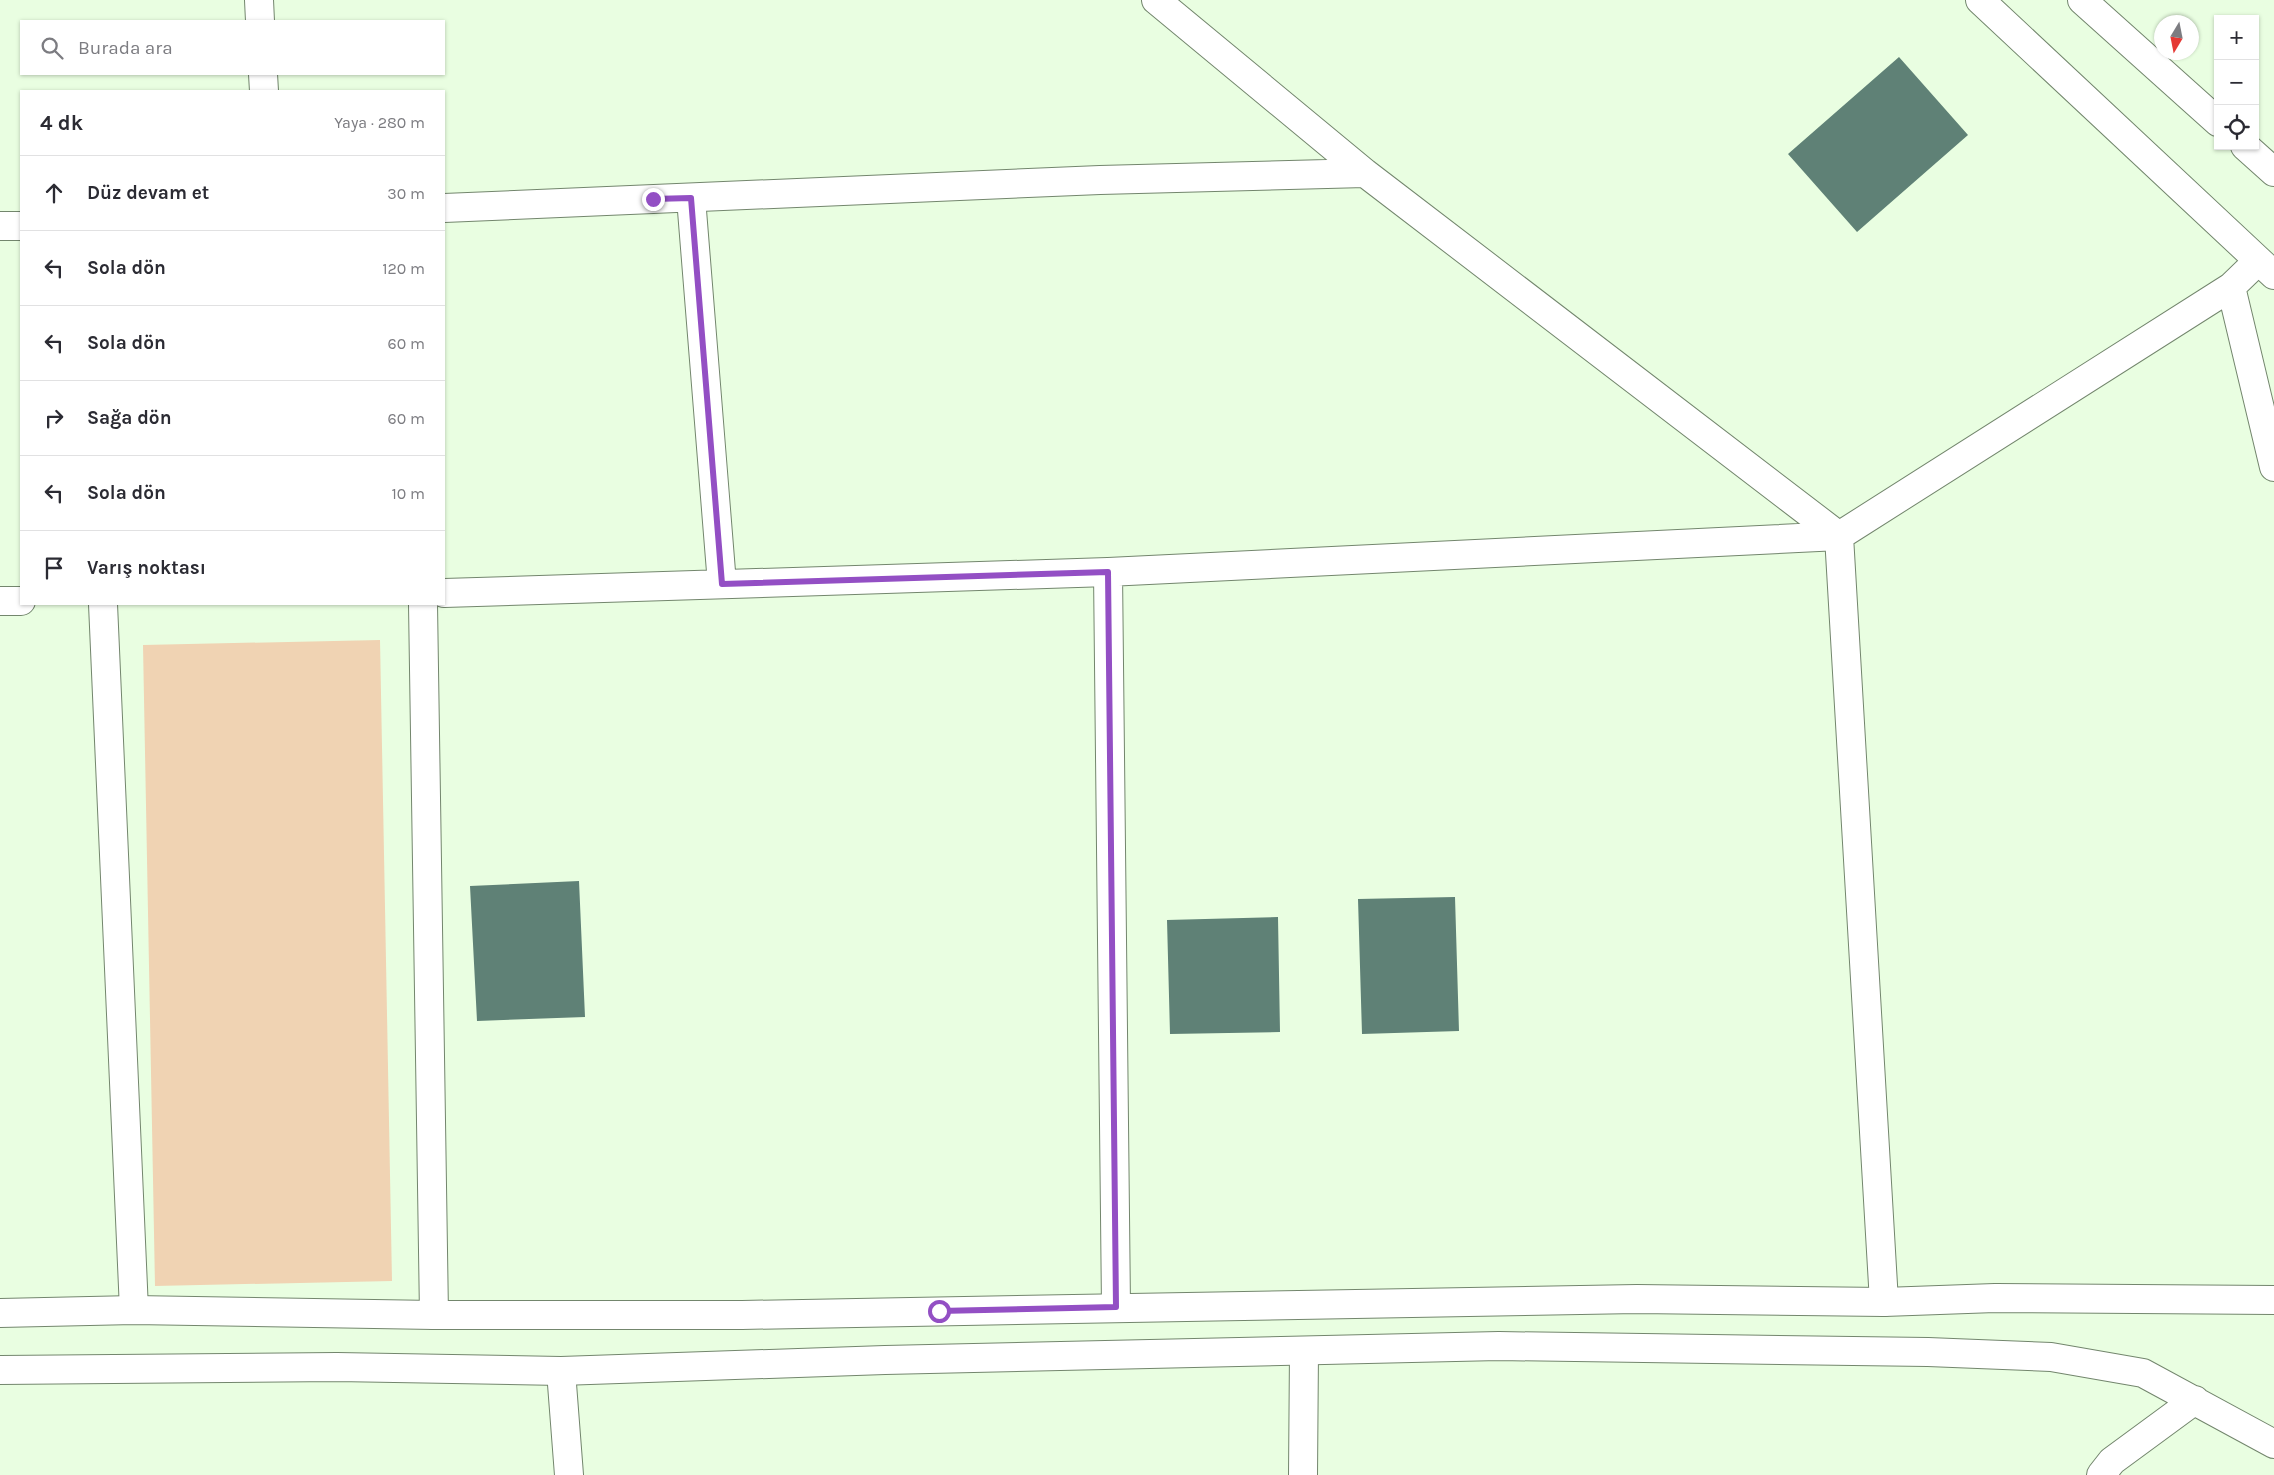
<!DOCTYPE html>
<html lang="tr">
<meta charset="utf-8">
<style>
:root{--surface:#fff;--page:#f2f2f3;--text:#2b2b33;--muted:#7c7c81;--line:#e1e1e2}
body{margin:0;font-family:Karla,sans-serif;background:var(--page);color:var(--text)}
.controls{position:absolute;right:15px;top:15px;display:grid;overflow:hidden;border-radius:0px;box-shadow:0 1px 4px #0004}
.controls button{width:45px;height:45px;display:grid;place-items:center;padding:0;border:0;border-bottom:1px solid var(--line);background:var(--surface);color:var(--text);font:25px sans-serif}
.compass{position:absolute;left:2154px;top:15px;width:45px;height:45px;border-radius:50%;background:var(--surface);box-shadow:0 1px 4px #0004;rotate:190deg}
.stop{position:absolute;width:15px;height:15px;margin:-11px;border:4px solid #934fc4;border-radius:50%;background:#fff}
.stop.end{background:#934fc4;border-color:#fff;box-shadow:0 1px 5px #0008}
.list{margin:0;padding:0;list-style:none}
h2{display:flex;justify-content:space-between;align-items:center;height:65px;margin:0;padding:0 20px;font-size:21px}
h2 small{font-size:16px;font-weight:400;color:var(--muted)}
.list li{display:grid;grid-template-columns:32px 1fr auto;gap:15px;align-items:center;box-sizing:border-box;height:75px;padding:0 20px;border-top:1px solid var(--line)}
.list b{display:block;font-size:19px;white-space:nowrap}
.list em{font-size:16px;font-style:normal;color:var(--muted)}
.icon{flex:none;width:28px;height:28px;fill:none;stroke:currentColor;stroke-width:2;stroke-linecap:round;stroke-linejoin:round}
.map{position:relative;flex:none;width:2274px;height:1475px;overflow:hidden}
.search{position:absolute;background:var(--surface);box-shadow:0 1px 4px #0004;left:20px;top:20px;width:425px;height:55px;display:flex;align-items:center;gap:12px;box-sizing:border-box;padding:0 18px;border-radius:0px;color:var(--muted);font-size:19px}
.panel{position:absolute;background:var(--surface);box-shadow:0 1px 4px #0004;left:20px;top:90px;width:425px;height:515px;border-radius:0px}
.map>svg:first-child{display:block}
.green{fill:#f0d3b3}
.building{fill:#5f8176}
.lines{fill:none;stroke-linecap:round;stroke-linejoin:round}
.minor-casing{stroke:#73866d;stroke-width:30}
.tertiary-casing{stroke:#73866d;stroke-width:30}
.secondary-casing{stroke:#73866d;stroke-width:30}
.minor{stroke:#fff;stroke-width:28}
.tertiary{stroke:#fff;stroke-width:28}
.secondary{stroke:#fff;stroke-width:28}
.route{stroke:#934fc4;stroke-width:6}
</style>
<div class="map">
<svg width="2274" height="1475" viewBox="0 0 2274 1475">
<rect width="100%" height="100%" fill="#e9fee1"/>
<path class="green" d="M380,640L392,1281L155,1286L143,645Z"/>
<path class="building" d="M1899,57L1968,135L1857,232L1788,154Z
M579,881L585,1017L477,1021L470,886Z
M1455,897L1459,1031L1362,1034L1358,899Z
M1278,917L1280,1032L1170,1034L1167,920Z"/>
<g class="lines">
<g class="minor-casing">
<path id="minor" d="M259,0L260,21
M1156,0L1365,173L1839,536L1884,1302
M263,74L264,91
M691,198L722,584
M444,208L1100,180L1365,173
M0,226H21
M2231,287L2274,467
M1108,572L1116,1307
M444,593L1108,572L1839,536L2231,287L2258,261
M0,601H21
M103,604L134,1310
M423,604L434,1315
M561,1371L569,1475
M1303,1475L1304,1351"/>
</g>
<g class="tertiary-casing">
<path id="tertiary" d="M0,1313L134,1310L434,1315H742L1637,1299L1884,1302L1995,1298L2274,1300
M0,1370L337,1367L561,1371L885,1360L1499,1346L1928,1352L2051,1357L2143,1373L2274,1444
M2101,1475L2112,1461L2195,1400"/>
</g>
<g class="secondary-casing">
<path id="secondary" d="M1980,0L2274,275
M2082,0L2218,122
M2245,146L2274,172"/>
</g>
<use href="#minor" class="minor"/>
<use href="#tertiary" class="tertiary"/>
<use href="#secondary" class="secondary"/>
</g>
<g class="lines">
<path class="route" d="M653,199L691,198L722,584L1108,572L1116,1307L939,1311"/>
</g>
</svg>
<div class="controls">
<button>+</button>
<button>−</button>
<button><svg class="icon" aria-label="locate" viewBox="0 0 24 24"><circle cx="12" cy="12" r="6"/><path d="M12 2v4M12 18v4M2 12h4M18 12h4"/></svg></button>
</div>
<svg class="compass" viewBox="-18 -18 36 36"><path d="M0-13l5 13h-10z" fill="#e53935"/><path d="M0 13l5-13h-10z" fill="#7c7c81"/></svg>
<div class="stop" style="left:939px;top:1311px"></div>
<div class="stop end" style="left:653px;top:199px"></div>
<div class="search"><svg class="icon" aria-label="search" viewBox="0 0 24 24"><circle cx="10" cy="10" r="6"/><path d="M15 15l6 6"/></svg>Burada ara</div>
<section class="panel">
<h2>4 dk<small>Yaya · 280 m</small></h2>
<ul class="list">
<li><svg class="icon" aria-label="ahead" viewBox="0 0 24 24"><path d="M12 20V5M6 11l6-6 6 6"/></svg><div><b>Düz devam et</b></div><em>30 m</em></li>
<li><svg class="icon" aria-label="left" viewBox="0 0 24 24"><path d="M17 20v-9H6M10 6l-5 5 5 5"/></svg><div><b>Sola dön</b></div><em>120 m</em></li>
<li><svg class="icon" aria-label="left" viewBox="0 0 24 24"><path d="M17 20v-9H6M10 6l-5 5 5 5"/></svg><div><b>Sola dön</b></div><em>60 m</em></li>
<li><svg class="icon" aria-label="right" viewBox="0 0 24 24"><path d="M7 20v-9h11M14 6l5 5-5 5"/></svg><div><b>Sağa dön</b></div><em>60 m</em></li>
<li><svg class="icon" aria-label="left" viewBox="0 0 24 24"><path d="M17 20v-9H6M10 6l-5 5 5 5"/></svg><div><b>Sola dön</b></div><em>10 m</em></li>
<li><svg class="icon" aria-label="arrive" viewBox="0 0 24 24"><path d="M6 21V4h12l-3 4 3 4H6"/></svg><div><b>Varış noktası</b></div></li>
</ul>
</section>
</div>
